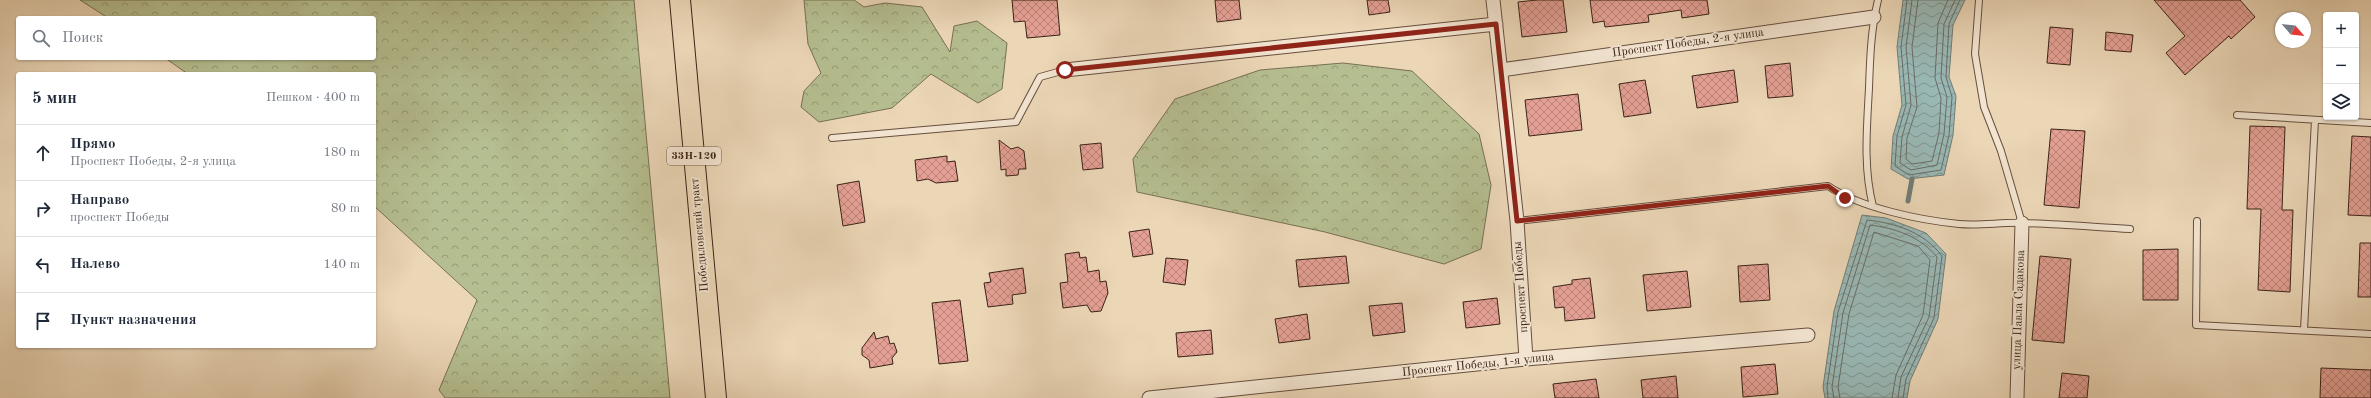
<!DOCTYPE html>
<html lang="ru">
<meta charset="utf-8">
<style>
:root{--surface:#fff;--page:#f2f2f3;--text:#1f2937;--muted:#747a83;--line:#e0e1e3}
body{margin:0;font-family:"Old Standard TT",serif;background:var(--page);color:var(--text)}
.controls{position:absolute;right:12px;top:12px;display:grid;overflow:hidden;border-radius:4px;box-shadow:0 1px 3px #0004}
.controls button{width:36px;height:36px;display:grid;place-items:center;padding:0;border:0;border-bottom:1px solid var(--line);background:var(--surface);color:var(--text);font:20px sans-serif}
.compass{position:absolute;left:2275px;top:12px;width:36px;height:36px;border-radius:50%;background:var(--surface);box-shadow:0 1px 3px #0004;rotate:118deg}
.stop{position:absolute;width:12px;height:12px;margin:-9px;border:3px solid #8f2418;border-radius:50%;background:#fff}
.stop.end{background:#8f2418;border-color:#fff;box-shadow:0 1px 4px #0008}
.list{margin:0;padding:0;list-style:none}
h2{display:flex;justify-content:space-between;align-items:center;height:52px;margin:0;padding:0 16px;font-size:17px}
h2 small{font-size:13px;font-weight:400;color:var(--muted)}
.list li{display:grid;grid-template-columns:26px 1fr auto;gap:12px;align-items:center;box-sizing:border-box;height:56px;padding:0 16px;border-top:1px solid var(--line)}
.list b{display:block;font-size:15px;white-space:nowrap}
.list p{margin:0;font-size:13px;white-space:nowrap;color:var(--muted)}
.list em{font-size:13px;font-style:normal;color:var(--muted)}
.icon{flex:none;width:22px;height:22px;fill:none;stroke:currentColor;stroke-width:2;stroke-linecap:round;stroke-linejoin:round}
.map{position:relative;flex:none;width:2371px;height:398px;overflow:hidden}
.search{position:absolute;background:var(--surface);box-shadow:0 1px 3px #0004;left:16px;top:16px;width:360px;height:44px;display:flex;align-items:center;gap:10px;box-sizing:border-box;padding:0 14px;border-radius:4px;color:var(--muted);font-size:15px}
.panel{position:absolute;background:var(--surface);box-shadow:0 1px 3px #0004;left:16px;top:72px;width:360px;height:276px;border-radius:4px}
.map>svg:first-child{display:block}
.forest{fill:url(#forest-crowns);stroke:#787054}
.water{fill:url(#water-waves);stroke:#737c76}
.lines{fill:none;stroke-linecap:round;stroke-linejoin:round}
.shore{stroke:#6a6d66;stroke-width:1}
.stream{stroke:#737c76;stroke-width:5}
.building{fill:url(#building-cross-hatch);stroke:#3b2217}
.service-casing{stroke:#674f3f;stroke-width:8}
.minor-casing{stroke:#674f3f;stroke-width:15}
.primary-casing{stroke:#3b2217;stroke-width:22}
.service{stroke:#f2e4d0;stroke-width:6}
.minor{stroke:#f2e4d0;stroke-width:13}
.primary{stroke:#ebd6b6;stroke-width:20}
.route{stroke:#8f2418;stroke-width:5}
.labels{text-anchor:middle;dominant-baseline:central;stroke-width:3.5;stroke-linejoin:round;paint-order:stroke}
.shield{fill:#f2e4d0;stroke:#725c4e;stroke-width:1}
.shield-label{font-size:11px;font-weight:bold;fill:#3b2217}
.street-label{font-size:12px;fill:#3b2217;stroke:#f2e4d0}
</style>
<div class="map">
<svg width="2371" height="398" viewBox="0 0 2371 398">
<defs>
<pattern id="forest-crowns" width="20" height="18" patternUnits="userSpaceOnUse"><rect width="20" height="18" fill="#b5be90"/><path d="M2 6a3 3 0 1 1 6 0M12 15a3 3 0 1 1 6 0" fill="none" stroke="#949a75"/></pattern>
<pattern id="water-waves" width="16" height="10" patternUnits="userSpaceOnUse"><rect width="16" height="10" fill="#99b8b5"/><path d="M0 5q4-4 8 0t8 0" fill="none" stroke="#7e9592"/></pattern>
<pattern id="building-cross-hatch" width="8" height="8" patternUnits="userSpaceOnUse"><rect width="8" height="8" fill="#e4a094"/><path d="M0 0l8 8M0 8l8-8" fill="none" stroke="#ba8278"/></pattern>
</defs>
<rect width="100%" height="100%" fill="#ebd6b6"/>
<filter id="stains"><feTurbulence type="fractalNoise" baseFrequency=".005" numOctaves="4"/><feColorMatrix values="0 0 0 0 .2 0 0 0 0 .09 0 0 0 0 .02 0 0 0 .5 -.17"/></filter>
<radialGradient id="worn" r=".72"><stop offset=".6" stop-color="#630" stop-opacity="0"/><stop offset="1" stop-color="#630" stop-opacity=".3"/></radialGradient>
<path class="forest" d="M80,0H634L670,398H445L439,390L477,300L374,206V74H188L165,58H374V18H108Z
M804,0H854L864,7L885,3L922,7L950,52L954,26L977,21L1007,43L1002,89L978,103L931,74L892,108L819,122L801,107L804,91L821,73L808,44Z
M1343,63L1412,71L1479,134L1491,185L1481,249L1444,264L1325,232L1137,192L1133,159L1175,99L1260,70Z"/>
<path class="water" d="M1903,0H1965L1953,25L1949,77L1956,96L1953,135L1944,175L1908,179L1891,169L1893,136L1902,105L1897,47Z
M1862,215L1886,218L1926,233L1946,254L1938,319L1910,381L1907,398H1825L1823,387L1834,311Z"/>
<g class="lines">
<path class="shore" d="M1907,0L1901,47L1906,105L1897,136L1895,166L1909,175L1941,170L1949,135L1952,97L1946,77L1949,24L1960,0
M1912,0L1906,47L1911,105L1902,137L1900,163L1911,170L1937,165L1944,134L1947,97L1941,78L1944,24L1955,0
M1918,0L1912,47L1917,107L1907,138L1906,159L1912,164L1932,161L1939,133L1941,98L1935,78L1938,23L1948,0
M1828,398L1827,387L1838,312L1867,220C1895,223 1924,232 1942,256L1934,318L1906,379L1903,398
M1834,398L1832,387L1843,313L1870,225C1895,228 1921,237 1937,257L1929,317L1901,377L1898,398
M1840,398L1838,387L1849,314L1874,232L1918,246L1930,260L1923,315L1896,375L1892,398"/>
<path class="stream" d="M1908,201L1912,179"/>
</g>
<path class="building" d="M1012,0H1057L1060,35L1027,38L1025,21L1014,22Z
M1215,0H1239L1241,19L1217,22Z
M1367,0H1388L1390,12L1369,15Z
M1537,0H1563L1567,32L1522,37L1518,2Z
M1590,0H1707L1709,14L1682,18L1681,10L1648,15L1649,22L1605,27L1604,21L1593,23Z
M2154,0H2240L2255,17L2231,39L2229,36L2185,75L2166,53L2185,36Z
M2050,27L2073,29L2070,65L2047,63Z
M2106,32L2133,35L2131,52L2105,50Z
M1790,63L1793,96L1768,98L1765,66Z
M1734,70L1738,102L1697,108L1692,76Z
M1645,80L1651,113L1624,117L1619,84Z
M1578,94L1582,130L1529,136L1525,100Z
M2250,126L2285,127L2282,210H2293L2290,292L2258,290L2261,209H2247Z
M2051,129L2085,131L2079,208L2044,205Z
M2352,136L2371,137V216L2348,215Z
M999,140L1011,149L1018,147L1024,151L1026,169H1019L1018,175L1006,176V169L1001,170Z
M1101,143L1103,168L1083,170L1080,145Z
M947,156V162L955,161L958,181L936,183L928,179L917,181L915,160Z
M859,181L865,222L843,226L837,185Z
M1149,229L1153,254L1133,257L1129,232Z
M2360,243H2371V297H2358Z
M2178,249V300H2143V250Z
M1079,252L1080,258L1086,257L1088,272L1099,270L1100,282L1106,281L1108,293L1101,311L1091,312L1087,305L1063,308L1060,283L1068,282L1065,254Z
M1346,256L1349,283L1299,287L1296,260Z
M2040,256L2071,259L2064,343L2032,340Z
M1166,258L1188,260L1185,285L1163,282Z
M1768,264L1770,300L1740,302L1738,266Z
M1023,268L1026,293L1012,295L1013,304L988,307L984,283L991,282L989,273Z
M1687,271L1691,307L1647,311L1643,275Z
M1590,278L1595,318L1565,321L1564,307L1555,308L1553,287L1572,284V280Z
M1497,298L1500,324L1466,328L1463,302Z
M960,300L968,361L939,364L932,303Z
M1402,303L1405,332L1373,336L1369,306Z
M1307,314L1310,339L1279,343L1275,319Z
M1211,330L1213,354L1178,357L1176,333Z
M874,332L876,339L888,336L890,344L894,343L897,352L892,358L893,364L870,368L869,360L862,355V348Z
M1775,364L1778,394L1743,397L1741,367Z
M2321,368L2371,370V398H2320Z
M2062,373L2089,376L2087,398H2059Z
M1676,376L1678,398H1643L1641,380Z
M1596,379L1599,398H1555L1553,384Z"/>
<g class="lines">
<g class="service-casing">
<path id="service" d="M1979,0L1975,54L1984,107L2001,151L2022,223
M2237,115L2371,123
M832,138L1016,122L1040,77L1065,70
M1873,206C1863,168 1867,126 1869,88C1870,58 1871,29 1878,0
M1517,221L1828,186C1861,208 1919,220 1959,224C1980,226 2002,222 2023,223C2059,224 2094,227 2130,229
M2197,221L2196,325L2371,334
M2304,330L2315,120"/>
</g>
<g class="minor-casing">
<path id="minor" d="M1493,0L1517,221L1526,359
M1065,70L1496,24
M1501,70L1874,17
M1149,398L1526,359L1808,335
M2017,398L2022,223"/>
</g>
<g class="primary-casing">
<path id="primary" d="M680,0L716,398"/>
</g>
<use href="#service" class="service"/>
<use href="#minor" class="minor"/>
<use href="#primary" class="primary"/>
</g>
<g class="lines">
<path class="route" d="M1065,70L1496,24L1517,221L1828,186L1845,198"/>
</g>
<g class="labels">
<rect class="shield" x="667" y="147" width="54" height="18" rx="3"/>
<g class="shield-label">
<text x="694" y="156">33Н-120</text>
</g>
<g class="street-label">
<text transform="translate(1688 43) rotate(-8)">Проспект Победы, 2-я улица</text>
<text transform="translate(700 235) rotate(-95)">Победиловский тракт</text>
<text transform="translate(1521 287) rotate(-94)">проспект Победы</text>
<text transform="translate(2019 310) rotate(-88)">улица Павла Садакова</text>
<text transform="translate(1478 365) rotate(-6)">Проспект Победы, 1-я улица</text>
</g>
</g>
<rect width="100%" height="100%" filter="url(#stains)"/>
<rect width="100%" height="100%" fill="url(#worn)"/>
</svg>
<div class="controls">
<button>+</button>
<button>−</button>
<button><svg class="icon" aria-label="layers" viewBox="0 0 24 24"><path d="M12 4l9 5-9 5-9-5zM3 14l9 5 9-5"/></svg></button>
</div>
<svg class="compass" viewBox="-18 -18 36 36"><path d="M0-13l5 13h-10z" fill="#e53935"/><path d="M0 13l5-13h-10z" fill="#747a83"/></svg>
<div class="stop" style="left:1065px;top:70px"></div>
<div class="stop end" style="left:1845px;top:198px"></div>
<div class="search"><svg class="icon" aria-label="search" viewBox="0 0 24 24"><circle cx="10" cy="10" r="6"/><path d="M15 15l6 6"/></svg>Поиск</div>
<section class="panel">
<h2>5 мин<small>Пешком · 400 m</small></h2>
<ul class="list">
<li><svg class="icon" aria-label="ahead" viewBox="0 0 24 24"><path d="M12 20V5M6 11l6-6 6 6"/></svg><div><b>Прямо</b><p>Проспект Победы, 2-я улица</p></div><em>180 m</em></li>
<li><svg class="icon" aria-label="right" viewBox="0 0 24 24"><path d="M7 20v-9h11M14 6l5 5-5 5"/></svg><div><b>Направо</b><p>проспект Победы</p></div><em>80 m</em></li>
<li><svg class="icon" aria-label="left" viewBox="0 0 24 24"><path d="M17 20v-9H6M10 6l-5 5 5 5"/></svg><div><b>Налево</b></div><em>140 m</em></li>
<li><svg class="icon" aria-label="arrive" viewBox="0 0 24 24"><path d="M6 21V4h12l-3 4 3 4H6"/></svg><div><b>Пункт назначения</b></div></li>
</ul>
</section>
</div>
